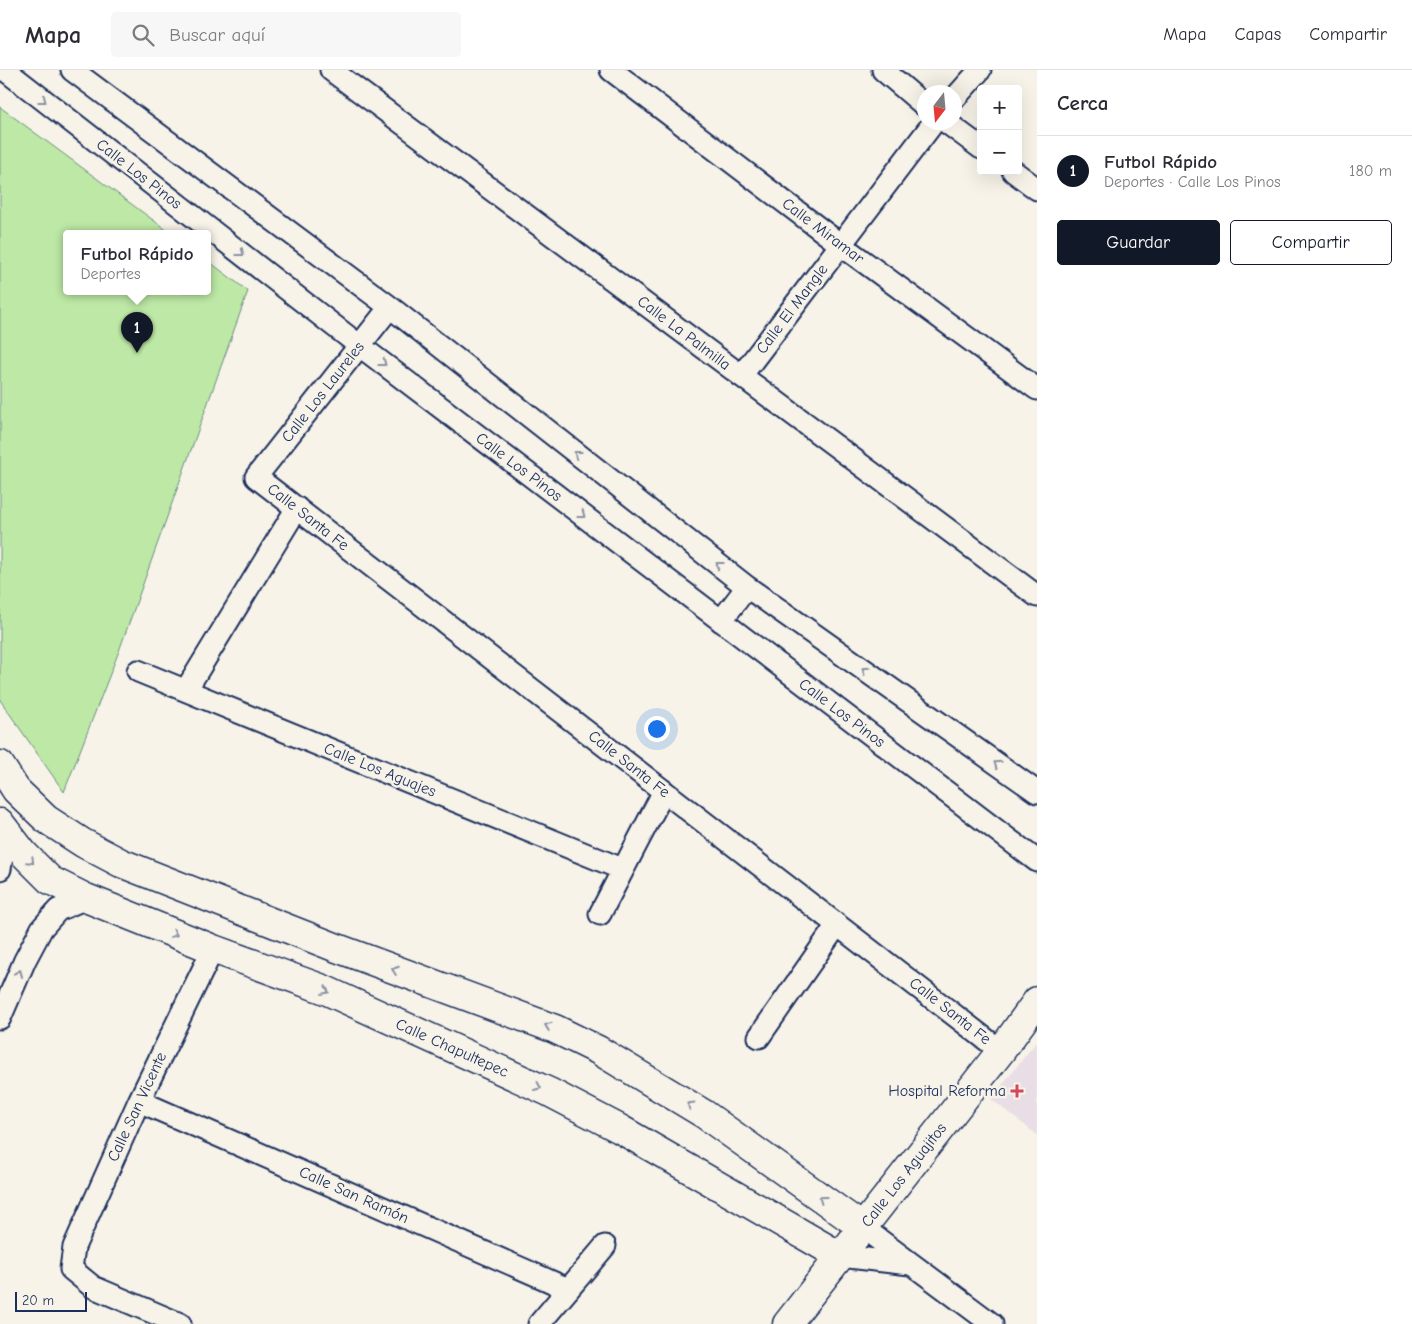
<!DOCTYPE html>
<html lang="es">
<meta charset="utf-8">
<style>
:root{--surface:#fff;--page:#f7f7f7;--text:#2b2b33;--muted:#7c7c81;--line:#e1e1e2;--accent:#111827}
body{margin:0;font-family:"Comic Neue",sans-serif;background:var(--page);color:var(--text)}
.controls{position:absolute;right:15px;top:15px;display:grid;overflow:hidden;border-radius:5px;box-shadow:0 5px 20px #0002}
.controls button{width:45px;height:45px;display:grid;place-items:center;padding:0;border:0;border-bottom:1px solid var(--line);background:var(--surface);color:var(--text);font:25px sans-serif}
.compass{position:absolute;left:917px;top:15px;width:45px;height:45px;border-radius:50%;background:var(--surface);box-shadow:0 5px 20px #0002;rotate:196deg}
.scale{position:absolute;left:15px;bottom:12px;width:72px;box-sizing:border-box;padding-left:5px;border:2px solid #1b2f5e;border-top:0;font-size:14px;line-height:18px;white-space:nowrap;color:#1b2f5e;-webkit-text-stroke:4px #f7f3e8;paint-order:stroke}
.you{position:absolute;left:656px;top:658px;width:18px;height:18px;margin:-12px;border:4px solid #fff;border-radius:50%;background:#1a73e8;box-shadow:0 0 0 8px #1a73e833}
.badge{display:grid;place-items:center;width:32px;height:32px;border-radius:50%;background:var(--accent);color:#fff;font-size:16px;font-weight:700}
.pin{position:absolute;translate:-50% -41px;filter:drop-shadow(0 1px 2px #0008)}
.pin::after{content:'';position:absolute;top:26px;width:18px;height:15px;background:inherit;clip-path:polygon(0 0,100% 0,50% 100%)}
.popup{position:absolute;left:63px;top:160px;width:148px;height:65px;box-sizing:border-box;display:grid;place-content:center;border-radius:5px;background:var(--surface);filter:drop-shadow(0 1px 4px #0005);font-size:16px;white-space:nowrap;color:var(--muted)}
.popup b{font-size:19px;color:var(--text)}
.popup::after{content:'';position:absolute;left:50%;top:100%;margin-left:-10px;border:10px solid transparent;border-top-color:var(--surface)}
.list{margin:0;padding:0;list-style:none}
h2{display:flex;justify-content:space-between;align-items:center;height:65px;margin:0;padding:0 20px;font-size:21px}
h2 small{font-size:16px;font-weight:400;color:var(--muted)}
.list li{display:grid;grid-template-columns:32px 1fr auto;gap:15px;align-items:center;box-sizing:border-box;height:70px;padding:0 20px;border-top:1px solid var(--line)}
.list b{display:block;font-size:19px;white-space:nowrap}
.list p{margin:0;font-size:16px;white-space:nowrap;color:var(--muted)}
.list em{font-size:16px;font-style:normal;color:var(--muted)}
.actions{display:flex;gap:10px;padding:15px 20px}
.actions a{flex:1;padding:11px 0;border:1px solid var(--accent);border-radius:5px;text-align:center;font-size:18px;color:var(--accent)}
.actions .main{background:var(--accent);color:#fff}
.icon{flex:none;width:28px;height:28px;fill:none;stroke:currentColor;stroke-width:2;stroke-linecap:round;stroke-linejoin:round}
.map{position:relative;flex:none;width:1037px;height:1254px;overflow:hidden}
header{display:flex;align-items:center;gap:30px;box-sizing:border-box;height:70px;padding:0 25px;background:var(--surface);border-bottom:1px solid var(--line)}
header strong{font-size:24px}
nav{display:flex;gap:28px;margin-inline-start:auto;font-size:18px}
.search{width:350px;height:45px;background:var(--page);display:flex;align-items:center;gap:12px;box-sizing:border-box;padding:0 18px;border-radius:5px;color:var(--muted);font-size:19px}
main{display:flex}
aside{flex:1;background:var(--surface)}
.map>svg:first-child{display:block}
.built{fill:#e9dee5}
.green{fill:#bde8a5;stroke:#6c8c82}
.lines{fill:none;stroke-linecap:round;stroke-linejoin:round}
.minor-casing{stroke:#1b2f5e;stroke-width:25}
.tertiary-casing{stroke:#1b2f5e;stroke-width:31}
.minor{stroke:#f7f3e8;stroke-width:21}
.tertiary{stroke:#f7f3e8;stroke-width:28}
.oneway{stroke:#8991a3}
.poi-dot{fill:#d1495b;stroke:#f7f3e8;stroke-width:2}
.labels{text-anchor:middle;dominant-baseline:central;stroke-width:5;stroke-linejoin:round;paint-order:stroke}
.street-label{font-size:16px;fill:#1b2f5e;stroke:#f7f3e8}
.poi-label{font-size:16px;fill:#1b2f5e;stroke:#f7f3e8;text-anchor:end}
</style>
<header>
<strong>Mapa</strong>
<div class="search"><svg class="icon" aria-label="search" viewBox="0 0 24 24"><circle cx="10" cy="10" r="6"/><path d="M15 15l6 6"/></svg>Buscar aquí</div>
<nav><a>Mapa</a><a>Capas</a><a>Compartir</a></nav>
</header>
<main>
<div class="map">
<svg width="1037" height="1254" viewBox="0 0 1037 1254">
<rect width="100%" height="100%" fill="#f7f3e8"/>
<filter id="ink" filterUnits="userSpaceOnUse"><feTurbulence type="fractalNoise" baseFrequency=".02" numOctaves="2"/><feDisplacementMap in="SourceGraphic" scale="10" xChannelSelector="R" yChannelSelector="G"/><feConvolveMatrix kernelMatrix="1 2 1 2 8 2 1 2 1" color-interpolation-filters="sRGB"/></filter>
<g filter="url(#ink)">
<path class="built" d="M1037,971V1065L991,1029Z"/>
<path class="green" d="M0,37L172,164H67V222H207V190L248,221L119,581L64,722L0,630Z"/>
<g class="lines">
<g class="minor-casing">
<path id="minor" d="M5,0L360,276L1037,791
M72,0L390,237L747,517L1037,722
M331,0L1037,526
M611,0L841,175L1037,319
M883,0L924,35
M954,29L980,0
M946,52L981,78
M1013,101L1037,119
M390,237L256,407L1001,981
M741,306L934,52
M721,551L747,517
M138,601L622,799
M186,620L297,438
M0,799L2,787L3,757
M600,844L664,721
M0,948L25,890L42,858L58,840L86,828
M759,967L837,855
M139,1031L568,1219
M862,1157L992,1254
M840,1186L910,1194
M180,1254L93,1217L71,1199L74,1177L139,1031L213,879
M539,1254L605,1176"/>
</g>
<g class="tertiary-casing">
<path id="tertiary" d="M0,695L16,720L46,749L83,773L121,793L337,878L555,959L598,980L704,1044L862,1157
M0,753L24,784L50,810L86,828L213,879L323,919L549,1022L620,1059L840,1186
M787,1254L1001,981L1037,931"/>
</g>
<use href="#minor" class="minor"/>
<use href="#tertiary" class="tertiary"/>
</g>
<defs><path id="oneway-chevron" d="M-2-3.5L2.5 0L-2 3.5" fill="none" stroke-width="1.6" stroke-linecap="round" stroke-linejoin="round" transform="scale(1.25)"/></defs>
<g class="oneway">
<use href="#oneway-chevron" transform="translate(43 30) rotate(38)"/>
<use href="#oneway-chevron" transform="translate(241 183) rotate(38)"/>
<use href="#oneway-chevron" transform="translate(383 293) rotate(37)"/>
<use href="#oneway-chevron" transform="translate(577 384) rotate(-142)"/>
<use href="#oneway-chevron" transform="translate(582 445) rotate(37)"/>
<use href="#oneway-chevron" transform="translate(719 495) rotate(-142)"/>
<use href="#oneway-chevron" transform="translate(865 600) rotate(-145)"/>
<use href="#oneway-chevron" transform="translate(997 694) rotate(-145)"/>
<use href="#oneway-chevron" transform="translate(31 791) rotate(45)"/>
<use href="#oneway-chevron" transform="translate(174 864) rotate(22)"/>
<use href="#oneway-chevron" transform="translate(395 900) rotate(-160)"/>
<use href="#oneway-chevron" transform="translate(19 903) rotate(-67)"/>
<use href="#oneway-chevron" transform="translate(326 921) rotate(23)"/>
<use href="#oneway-chevron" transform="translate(548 956) rotate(-159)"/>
<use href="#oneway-chevron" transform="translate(538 1017) rotate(24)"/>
<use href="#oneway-chevron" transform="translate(690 1035) rotate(-149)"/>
<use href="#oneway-chevron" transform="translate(822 1129) rotate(-144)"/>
</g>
</g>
<path class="poi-dot" d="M1014.5 1013.5h5v5h5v5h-5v5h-5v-5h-5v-5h5z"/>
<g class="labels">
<g class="street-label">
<text transform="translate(139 104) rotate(38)">Calle Los Pinos</text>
<text transform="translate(823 161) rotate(37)">Calle Miramar</text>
<text transform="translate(792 239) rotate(-53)">Calle El Mangle</text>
<text transform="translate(684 263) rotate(37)">Calle La Palmilla</text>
<text transform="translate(323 322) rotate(-52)">Calle Los Laureles</text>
<text transform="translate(519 397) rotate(37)">Calle Los Pinos</text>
<text transform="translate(308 447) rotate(38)">Calle Santa Fe</text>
<text transform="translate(842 643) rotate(37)">Calle Los Pinos</text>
<text transform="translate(629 694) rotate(38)">Calle Santa Fe</text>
<text transform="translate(380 700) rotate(22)">Calle Los Aguajes</text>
<text transform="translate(950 941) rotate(38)">Calle Santa Fe</text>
<text transform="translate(452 978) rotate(24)">Calle Chapultepec</text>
<text transform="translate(137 1037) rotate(-65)">Calle San Vicente</text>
<text transform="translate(904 1105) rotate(-52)">Calle Los Aguajitos</text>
<text transform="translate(354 1125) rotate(24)">Calle San Ramón</text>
</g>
<g class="poi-label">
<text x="1006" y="1021">Hospital Reforma</text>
</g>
</g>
</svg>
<div class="controls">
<button>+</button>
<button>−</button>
</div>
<svg class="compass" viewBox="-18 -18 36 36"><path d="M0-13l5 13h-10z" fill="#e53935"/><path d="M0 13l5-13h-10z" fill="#7c7c81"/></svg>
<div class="scale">20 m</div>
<div class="you"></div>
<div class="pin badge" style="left:137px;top:283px">1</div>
<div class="popup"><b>Futbol Rápido</b>Deportes</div>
</div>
<aside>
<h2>Cerca<small></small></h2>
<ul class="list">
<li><span class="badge">1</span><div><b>Futbol Rápido</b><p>Deportes · Calle Los Pinos</p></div><em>180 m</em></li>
</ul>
<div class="actions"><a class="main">Guardar</a><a>Compartir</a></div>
</aside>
</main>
